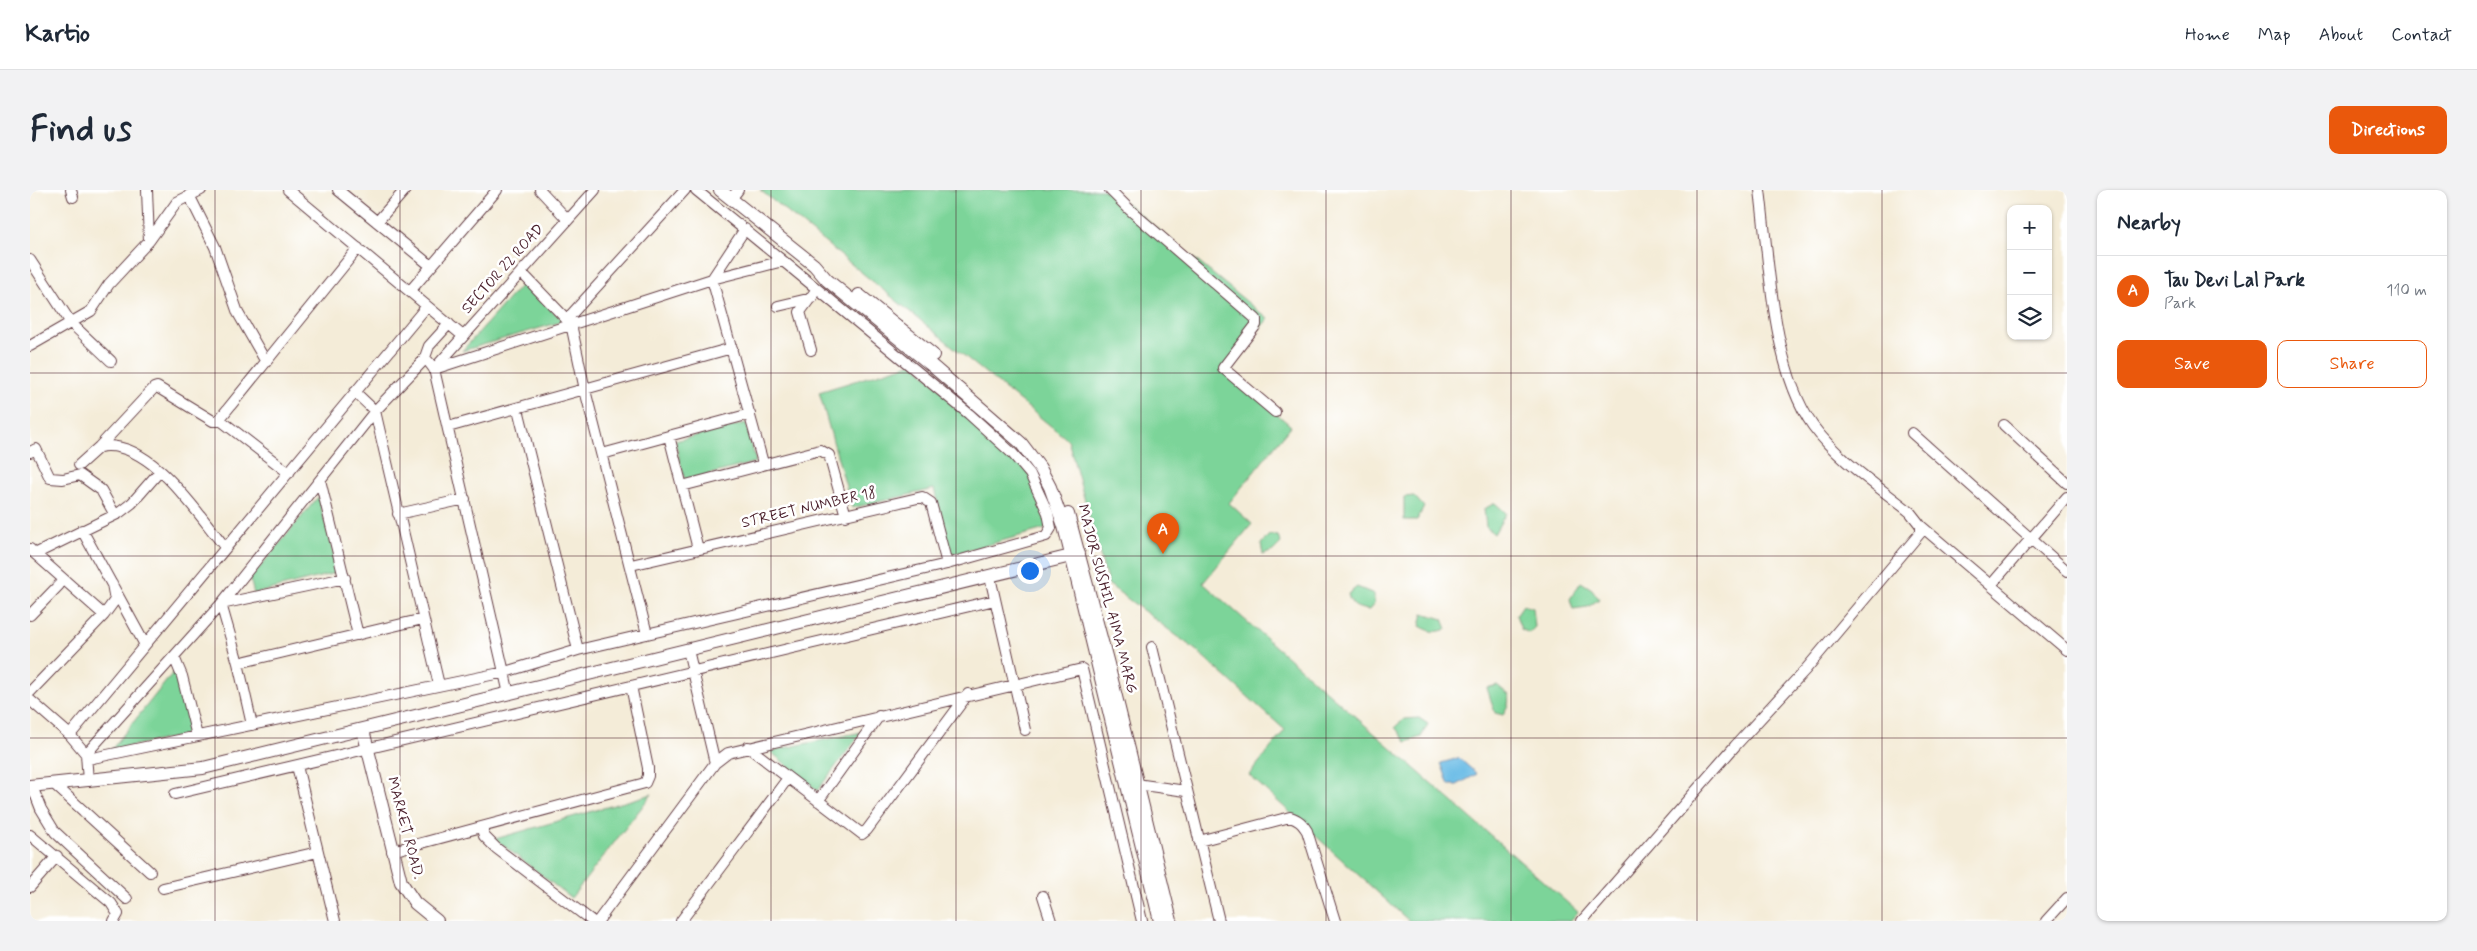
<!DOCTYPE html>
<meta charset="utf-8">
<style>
:root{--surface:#fff;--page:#f2f2f3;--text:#1f2937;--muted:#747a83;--line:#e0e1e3;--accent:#ea580c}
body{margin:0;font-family:Mynerve,sans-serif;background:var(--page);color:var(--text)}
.controls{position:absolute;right:15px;top:15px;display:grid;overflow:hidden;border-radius:10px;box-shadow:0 1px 4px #0004}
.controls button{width:45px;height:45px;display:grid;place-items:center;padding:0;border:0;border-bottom:1px solid var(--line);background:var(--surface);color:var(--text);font:25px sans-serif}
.you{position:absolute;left:999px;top:380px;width:18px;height:18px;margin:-12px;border:4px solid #fff;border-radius:50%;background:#1a73e8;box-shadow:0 0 0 8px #1a73e833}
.badge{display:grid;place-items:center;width:32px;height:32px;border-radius:50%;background:var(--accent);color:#fff;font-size:16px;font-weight:700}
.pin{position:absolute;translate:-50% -41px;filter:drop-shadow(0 1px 2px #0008)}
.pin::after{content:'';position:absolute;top:26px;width:18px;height:15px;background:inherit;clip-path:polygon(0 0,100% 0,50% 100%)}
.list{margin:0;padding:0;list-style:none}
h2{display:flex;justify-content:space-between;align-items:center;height:65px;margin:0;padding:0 20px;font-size:21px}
h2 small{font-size:16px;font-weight:400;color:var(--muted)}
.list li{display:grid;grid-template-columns:32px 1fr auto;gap:15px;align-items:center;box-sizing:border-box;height:70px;padding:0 20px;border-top:1px solid var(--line)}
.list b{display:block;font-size:19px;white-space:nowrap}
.list p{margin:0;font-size:16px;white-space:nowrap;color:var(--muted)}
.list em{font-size:16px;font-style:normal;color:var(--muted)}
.actions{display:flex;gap:10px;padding:15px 20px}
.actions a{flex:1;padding:11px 0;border:1px solid var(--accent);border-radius:10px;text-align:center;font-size:18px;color:var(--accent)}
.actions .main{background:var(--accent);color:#fff}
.icon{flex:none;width:28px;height:28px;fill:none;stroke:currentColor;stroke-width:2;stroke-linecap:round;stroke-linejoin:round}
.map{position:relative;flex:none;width:2037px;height:731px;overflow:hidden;border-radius:10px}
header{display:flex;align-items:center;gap:30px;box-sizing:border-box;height:70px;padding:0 25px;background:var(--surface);border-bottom:1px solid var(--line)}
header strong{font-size:24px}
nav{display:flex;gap:28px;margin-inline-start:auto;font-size:18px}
.intro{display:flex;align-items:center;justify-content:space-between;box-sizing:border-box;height:120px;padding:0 30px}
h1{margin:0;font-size:35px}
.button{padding:12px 22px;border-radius:10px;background:var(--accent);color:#fff;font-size:18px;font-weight:700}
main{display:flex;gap:30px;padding:0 30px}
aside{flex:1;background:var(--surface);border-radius:10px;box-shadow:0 1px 4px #0004}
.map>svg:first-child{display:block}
.green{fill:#7bd499;stroke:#627a62}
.water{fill:#6bbce6;stroke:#5a6e88}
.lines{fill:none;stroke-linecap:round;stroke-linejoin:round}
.minor-casing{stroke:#643e45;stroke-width:12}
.tertiary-casing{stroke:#643e45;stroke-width:14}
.minor{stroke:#fff;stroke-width:10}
.tertiary{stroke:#fff;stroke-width:12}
.grid{fill:none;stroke:#4a1f2b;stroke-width:1;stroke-opacity:0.55}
.labels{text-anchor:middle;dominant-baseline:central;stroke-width:5;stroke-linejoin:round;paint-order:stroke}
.street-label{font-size:15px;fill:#4a1f2b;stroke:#fff}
</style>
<header>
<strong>Kartio</strong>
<nav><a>Home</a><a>Map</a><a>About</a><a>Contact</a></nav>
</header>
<div class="intro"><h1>Find us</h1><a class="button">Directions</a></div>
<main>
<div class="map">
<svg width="2037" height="731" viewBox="0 0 2037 731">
<rect width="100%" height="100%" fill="#fff"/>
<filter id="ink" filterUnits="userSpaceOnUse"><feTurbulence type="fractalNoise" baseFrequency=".02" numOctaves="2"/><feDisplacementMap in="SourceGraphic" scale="10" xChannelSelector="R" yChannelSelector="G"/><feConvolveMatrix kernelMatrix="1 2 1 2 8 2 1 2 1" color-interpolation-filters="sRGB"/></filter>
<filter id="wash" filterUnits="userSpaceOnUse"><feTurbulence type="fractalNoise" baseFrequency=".0096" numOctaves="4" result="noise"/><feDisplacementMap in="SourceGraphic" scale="20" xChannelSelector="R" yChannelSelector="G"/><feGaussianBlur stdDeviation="1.12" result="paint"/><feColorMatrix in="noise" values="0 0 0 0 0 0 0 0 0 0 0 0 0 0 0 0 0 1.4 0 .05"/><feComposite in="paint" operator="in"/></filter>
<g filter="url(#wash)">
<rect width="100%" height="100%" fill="#f4ecd8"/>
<path class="green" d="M730,0H1080L1238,129L1194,179L1261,236L1199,313L1222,334L1173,393L1548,722L1540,731H1379L1219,585L1255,540L1167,461L1078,394L1038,250Z
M492,94L534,131L432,161Z
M883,173L1000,284L1029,335L921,365L904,299L822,318L789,202Z
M716,233L726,272L655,291L645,251Z
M1384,306L1394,317L1387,330H1374V307Z
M288,307L309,382L224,404L220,389Z
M1465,313L1476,323L1464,344L1456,337L1454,319Z
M1239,345L1248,346L1251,353L1243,361L1233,365L1231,354Z
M1551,392L1562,399L1569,409L1558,417L1543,419L1540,409Z
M1327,397L1344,404V414L1339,420C1327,418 1321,417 1318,404Z
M1493,415L1503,418L1505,437L1499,443L1491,439L1486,425Z
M1393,423L1413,429L1417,439C1406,443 1400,442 1390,436Z
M146,479L163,544L81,560Z
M1467,495L1479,505L1478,515L1473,525L1465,523L1457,498Z
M1389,528L1398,534L1391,547L1376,552L1365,537L1374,529Z
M832,542L787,601L740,561Z
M622,604L541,708L465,649Z"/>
<path class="water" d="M1429,568L1447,584L1427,595H1419L1411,573Z"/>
</g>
<g filter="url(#ink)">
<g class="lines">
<g class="minor-casing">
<path id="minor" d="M41,0L43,7
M117,0L119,51
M258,0L433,146
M308,0L401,76
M510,0L538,30
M666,0L753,71
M1080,0L1100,20L1226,129V135L1193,178L1245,222
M159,5L185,57L208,123L236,172
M701,9L708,0
M347,32L375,0
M715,39L682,89L733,273
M0,70L41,133L81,171
M491,82L541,134L555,200L617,444
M380,101L467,0
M748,116L782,108
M538,128L655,0
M0,156L61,121L79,94L119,51L147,12L171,0
M781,160L770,122L787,99
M394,170L399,156L419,134
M405,178L565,0
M325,202L345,221L409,495
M488,219L548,460
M189,229L259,283
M1974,235L2037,293
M418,237L702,158
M1882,243L2037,381
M639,246L668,359
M69,257C119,247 167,323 195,357
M0,262L6,259L20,288L33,289L50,285L71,300L85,325
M572,264L720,224
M49,275L69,257L124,198L127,197L183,231H188L328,58
M290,290L328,445
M652,296L790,260L799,265L816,326
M368,324L435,309
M1891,336L2037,460
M52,340L114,453
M0,359L4,363H7L89,323L102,313L130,281
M4,363L74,425
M601,375L892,307L901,313L917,374
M960,387L995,540
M1961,395L2037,307
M0,425L29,395
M1122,457L1189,731
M658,460L685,573
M144,467L152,486L167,546
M208,473L393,429
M0,502L74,425L85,410L82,394
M0,510L40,545L56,564L58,591
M222,535L208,473L191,414L315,388
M40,545L397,116
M718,557L832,644L837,640L938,504
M56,564L191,414L345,221L394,170L398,171L404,179L479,504
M58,569L475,482L548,460L917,374L1016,346L1021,338L1018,323L1000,284L983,264L939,224L753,71L682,89L404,179
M267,576L305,731
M24,594L120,682
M1106,594L1156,601
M2,596L11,619L25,642L97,709
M145,604L965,410
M788,611L849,526
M452,639L454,646L466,658L562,731
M0,645L81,713L88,724L84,731
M1169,651L1260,627C1269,630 1272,633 1277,641L1305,731
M362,661L615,593L618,586V578L601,496
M0,697L27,666
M133,698L288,662
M1013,706L1021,731
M568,731L685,573L698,563L1052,479L1112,731
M651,731L758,588
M1552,731L1705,556L1776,479L1891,342V336L1880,322C1848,296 1808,270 1783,236C1742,179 1739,70 1730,0
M2016,731L2037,708"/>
</g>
<g class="tertiary-casing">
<path id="tertiary" d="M690,0L784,75L797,90L900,174L991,253L1010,278L1020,297L1034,336L1130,731
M829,105L903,165
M1038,324L1078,474L1141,731
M333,540L371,692L385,713L407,731
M0,596L173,578L1049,364"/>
</g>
<use href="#minor" class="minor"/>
<use href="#tertiary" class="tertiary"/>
</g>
</g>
<path class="grid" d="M185,0V731M370,0V731M556,0V731M741,0V731M926,0V731M1111,0V731M1296,0V731M1481,0V731M1667,0V731M1852,0V731M0,183H2037M0,366H2037M0,548H2037"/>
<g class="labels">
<g class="street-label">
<text transform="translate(473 79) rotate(-48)">SECTOR 22 ROAD</text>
<text transform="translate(779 318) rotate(-13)">STREET NUMBER 18</text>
<text transform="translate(1077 409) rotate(75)">MAJOR SUSHIL AIMA MARG</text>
<text transform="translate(375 638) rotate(75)">MARKET ROAD.</text>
</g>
</g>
</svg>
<div class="controls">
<button>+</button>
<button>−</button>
<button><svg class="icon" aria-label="layers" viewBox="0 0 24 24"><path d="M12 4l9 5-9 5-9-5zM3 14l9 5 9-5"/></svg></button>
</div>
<div class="you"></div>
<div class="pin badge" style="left:1133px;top:364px">A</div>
</div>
<aside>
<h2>Nearby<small></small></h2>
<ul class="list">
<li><span class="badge">A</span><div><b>Tau Devi Lal Park</b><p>Park</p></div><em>110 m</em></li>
</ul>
<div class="actions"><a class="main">Save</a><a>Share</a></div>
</aside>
</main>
